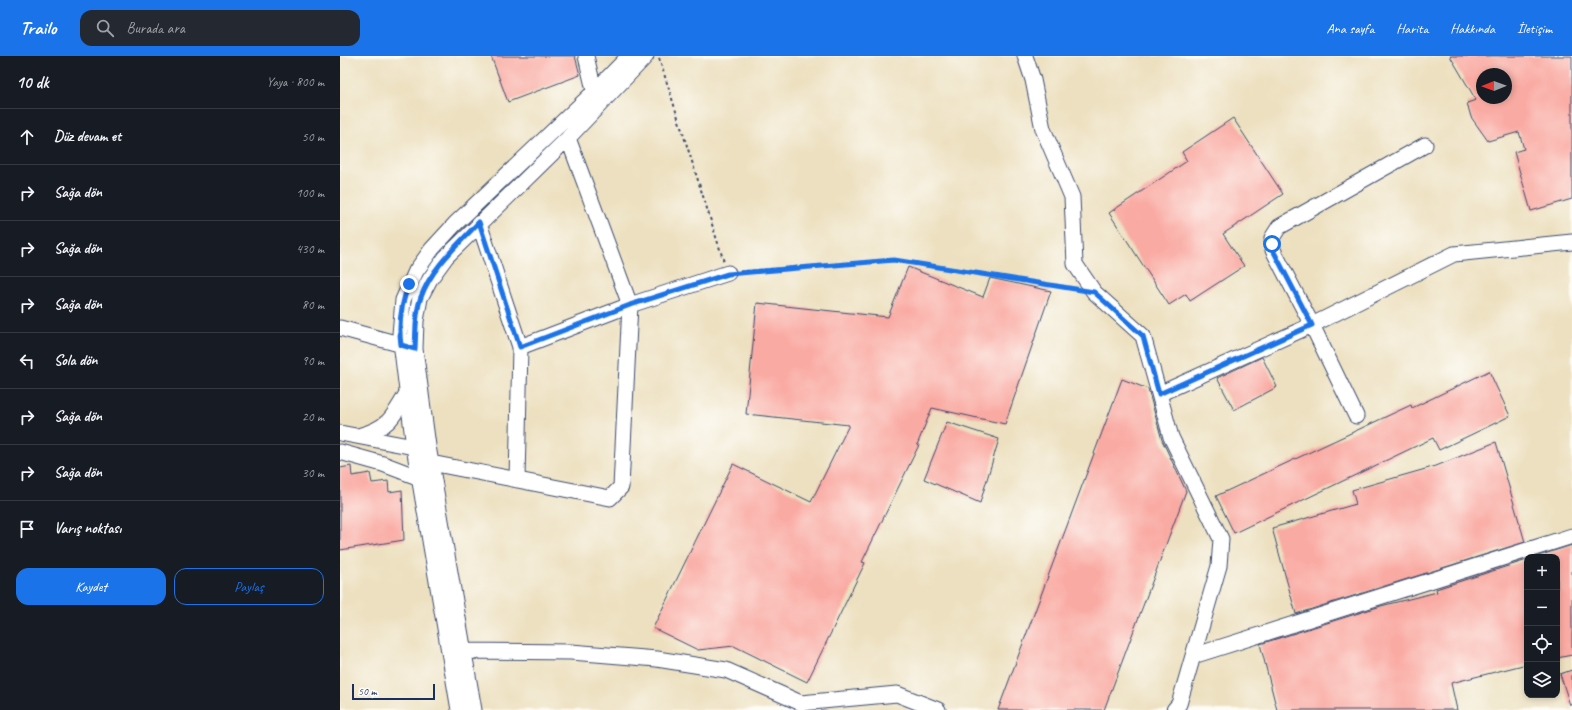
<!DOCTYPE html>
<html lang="tr">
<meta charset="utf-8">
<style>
:root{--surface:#171b24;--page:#242831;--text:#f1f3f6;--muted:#9ea1a6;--line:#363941;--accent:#1a73e8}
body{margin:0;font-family:Caveat,sans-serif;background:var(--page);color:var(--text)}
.controls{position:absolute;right:12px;bottom:12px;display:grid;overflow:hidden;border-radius:8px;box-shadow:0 2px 6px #0003}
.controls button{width:36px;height:36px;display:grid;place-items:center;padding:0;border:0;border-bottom:1px solid var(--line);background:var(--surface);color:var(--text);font:20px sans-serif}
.compass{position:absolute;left:1136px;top:12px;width:36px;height:36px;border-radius:50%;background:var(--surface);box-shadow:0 2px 6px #0003;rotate:269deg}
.scale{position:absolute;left:12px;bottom:10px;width:83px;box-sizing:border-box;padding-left:4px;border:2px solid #1b2f5e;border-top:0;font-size:11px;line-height:14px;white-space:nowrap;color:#1b2f5e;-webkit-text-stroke:3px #fdfcf7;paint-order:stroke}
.stop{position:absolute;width:12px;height:12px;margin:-9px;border:3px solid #1a73e8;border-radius:50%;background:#fff}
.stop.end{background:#1a73e8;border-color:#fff;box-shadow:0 1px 4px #0008}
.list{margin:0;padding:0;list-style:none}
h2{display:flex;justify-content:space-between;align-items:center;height:52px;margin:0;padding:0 16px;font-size:17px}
h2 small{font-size:13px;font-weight:400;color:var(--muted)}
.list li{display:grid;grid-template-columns:26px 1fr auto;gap:12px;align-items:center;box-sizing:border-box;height:56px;padding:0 16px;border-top:1px solid var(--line)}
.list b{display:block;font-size:15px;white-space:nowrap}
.list em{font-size:13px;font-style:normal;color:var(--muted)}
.actions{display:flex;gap:8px;padding:12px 16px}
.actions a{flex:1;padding:9px 0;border:1px solid var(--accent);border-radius:12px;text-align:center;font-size:14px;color:var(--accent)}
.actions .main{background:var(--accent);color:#fff}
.icon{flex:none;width:22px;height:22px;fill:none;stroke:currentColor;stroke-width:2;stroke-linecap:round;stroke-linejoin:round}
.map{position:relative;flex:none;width:1232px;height:654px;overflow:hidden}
header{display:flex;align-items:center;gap:24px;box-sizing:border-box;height:56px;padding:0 20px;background:var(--accent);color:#fff}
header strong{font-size:19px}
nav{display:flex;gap:22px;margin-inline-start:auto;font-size:14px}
.search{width:280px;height:36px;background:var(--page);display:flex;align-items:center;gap:10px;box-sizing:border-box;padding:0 14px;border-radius:12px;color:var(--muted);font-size:15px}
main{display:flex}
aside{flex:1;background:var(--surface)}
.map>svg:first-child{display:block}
.building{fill:#f9aaa3;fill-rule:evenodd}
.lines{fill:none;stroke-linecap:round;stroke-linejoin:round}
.minor-casing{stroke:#3a4a6d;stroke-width:17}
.path{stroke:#3a4a6d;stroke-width:2;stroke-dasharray:3 3;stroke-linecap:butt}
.minor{stroke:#fff;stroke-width:15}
.route{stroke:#1a73e8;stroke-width:5}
</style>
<header>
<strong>Trailo</strong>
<div class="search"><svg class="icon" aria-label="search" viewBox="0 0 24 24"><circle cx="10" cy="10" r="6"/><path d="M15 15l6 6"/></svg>Burada ara</div>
<nav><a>Ana sayfa</a><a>Harita</a><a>Hakkında</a><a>İletişim</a></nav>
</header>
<main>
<aside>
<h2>10 dk<small>Yaya · 800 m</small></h2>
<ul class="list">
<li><svg class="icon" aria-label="ahead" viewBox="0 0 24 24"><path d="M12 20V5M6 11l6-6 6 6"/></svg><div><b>Düz devam et</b></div><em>50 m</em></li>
<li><svg class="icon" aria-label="right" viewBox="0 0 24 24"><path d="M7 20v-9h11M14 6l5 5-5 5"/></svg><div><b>Sağa dön</b></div><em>100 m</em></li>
<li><svg class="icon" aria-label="right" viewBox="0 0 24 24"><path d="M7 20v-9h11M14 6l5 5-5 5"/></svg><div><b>Sağa dön</b></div><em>430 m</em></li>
<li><svg class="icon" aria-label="right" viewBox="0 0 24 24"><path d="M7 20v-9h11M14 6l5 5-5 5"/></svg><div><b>Sağa dön</b></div><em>80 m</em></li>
<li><svg class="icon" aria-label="left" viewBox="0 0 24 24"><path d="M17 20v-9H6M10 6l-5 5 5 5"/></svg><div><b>Sola dön</b></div><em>90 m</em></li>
<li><svg class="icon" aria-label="right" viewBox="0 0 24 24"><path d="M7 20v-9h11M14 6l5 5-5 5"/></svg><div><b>Sağa dön</b></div><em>20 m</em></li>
<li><svg class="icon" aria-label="right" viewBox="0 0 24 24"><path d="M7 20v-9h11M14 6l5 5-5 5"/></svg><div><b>Sağa dön</b></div><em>30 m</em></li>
<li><svg class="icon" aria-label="arrive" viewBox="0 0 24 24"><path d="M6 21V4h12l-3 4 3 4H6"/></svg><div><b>Varış noktası</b></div></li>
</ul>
<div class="actions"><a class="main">Kaydet</a><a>Paylaş</a></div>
</aside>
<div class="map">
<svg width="1232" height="654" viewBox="0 0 1232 654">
<rect width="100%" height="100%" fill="#fdfcf7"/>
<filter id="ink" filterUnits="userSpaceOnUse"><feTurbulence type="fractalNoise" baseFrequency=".025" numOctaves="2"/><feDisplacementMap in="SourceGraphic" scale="8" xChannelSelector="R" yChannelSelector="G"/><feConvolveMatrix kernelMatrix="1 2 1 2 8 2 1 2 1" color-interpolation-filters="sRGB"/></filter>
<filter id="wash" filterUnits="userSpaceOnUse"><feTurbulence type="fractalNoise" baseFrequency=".012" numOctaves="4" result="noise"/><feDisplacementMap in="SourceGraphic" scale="16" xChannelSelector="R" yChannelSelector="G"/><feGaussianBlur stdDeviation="0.9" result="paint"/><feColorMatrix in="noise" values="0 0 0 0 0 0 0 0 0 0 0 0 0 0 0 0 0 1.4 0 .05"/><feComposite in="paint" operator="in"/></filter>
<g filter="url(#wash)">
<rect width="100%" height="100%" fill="#ede0c0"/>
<g id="blocks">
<path class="building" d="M151,0H235L240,19L168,46Z
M1110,0H1232V143L1191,155L1174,96L1184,93L1179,76L1148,85L1131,61L1127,47L1136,44ZM1142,18H1166V42H1142Z
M893,62L943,138L883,178L904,210L850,245L846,238L829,249L769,157L847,105L842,96Z
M568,211L643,241L650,222L711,235L665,368L592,352L577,389H579L522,506L525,507L467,626L394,590L358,594L313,572L393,408L471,446L509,369L406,358L417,247L548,261Z
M922,301L937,331L894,354L877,322Z
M1149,315L1170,360L1099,394L1093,382L894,477L876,440L1071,349L1072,352Z
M782,323L808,333L822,384L846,435L764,654H658Z
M607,366L659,383L640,447L584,423Z
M1156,386L1185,486L956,558L932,472L1016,448L1012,434L1096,410Z
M11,410L12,420L30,417L32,427L48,425L49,436L62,434L64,484L0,494V412Z
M1232,489V599L1217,602V501H1195Z
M1187,504V608L1111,627L1117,654H937L920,588L1041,550L1097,536L1096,533Z
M1232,614V649H1230L1220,618Z"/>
</g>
</g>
<g filter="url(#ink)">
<use href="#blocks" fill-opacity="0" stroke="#3a4a6d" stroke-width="1"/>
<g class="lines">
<g class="minor-casing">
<path id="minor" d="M246,0L256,43
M685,0L693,24L703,73L732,141L735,208L754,236L803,280L831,381L881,483L879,510L839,648L834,654
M139,167L180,291L290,249L388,217
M0,272L70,291
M819,338L972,269L1114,198L1232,186
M1016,360L972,269L933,194L932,182L939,171L1085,89
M0,377L74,391H83
M18,380C47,373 53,362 67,337
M0,396L43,408L80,422L87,421
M91,407L270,442L281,431L290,249L228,82
M177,424L180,291
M125,595L231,596L317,603L386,614L461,647L557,638L598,654
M853,600L1232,480
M119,654L74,391L60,278L63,244L76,215L92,193L115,168L254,36L289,0
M134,654L88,390L75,293L76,265L80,242L90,223L106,201L228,82L306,0"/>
</g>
<path class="path" d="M319,2L384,206
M400,216L554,204L737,233"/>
<use href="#minor" class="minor"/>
</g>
</g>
<g class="lines" filter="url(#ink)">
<path class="route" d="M69,228C61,248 58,267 61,289L75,293C76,276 75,257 81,241C92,211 118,189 139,166L180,291L290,249L388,218L554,204L754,236L803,280L819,338L972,269L933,194L932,188"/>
</g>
</svg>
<div class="controls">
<button>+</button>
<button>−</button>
<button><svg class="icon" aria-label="locate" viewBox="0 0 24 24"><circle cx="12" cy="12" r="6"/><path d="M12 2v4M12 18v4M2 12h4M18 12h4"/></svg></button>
<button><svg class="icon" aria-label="layers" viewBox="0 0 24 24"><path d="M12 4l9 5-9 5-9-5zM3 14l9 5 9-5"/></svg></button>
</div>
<svg class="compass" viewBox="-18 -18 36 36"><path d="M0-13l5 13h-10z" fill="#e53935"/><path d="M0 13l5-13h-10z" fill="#9ea1a6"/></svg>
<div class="scale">50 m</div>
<div class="stop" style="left:932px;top:188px"></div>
<div class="stop end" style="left:69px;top:228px"></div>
</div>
</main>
